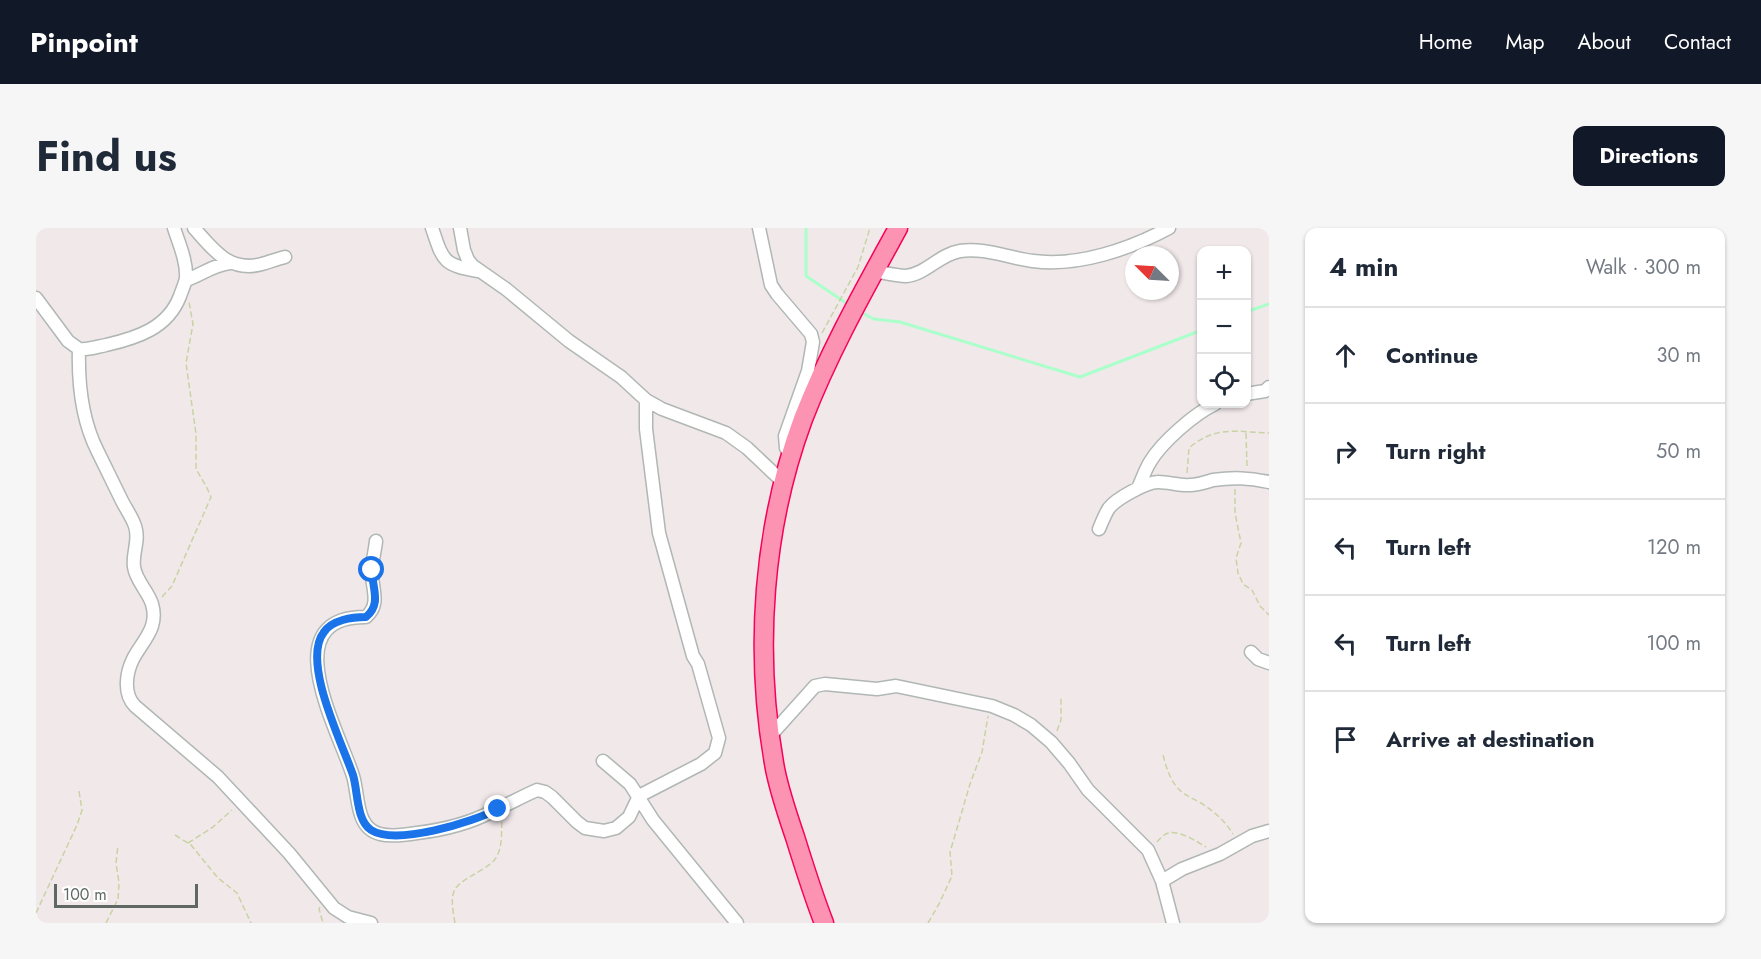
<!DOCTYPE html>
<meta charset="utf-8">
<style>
:root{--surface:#fff;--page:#f6f6f7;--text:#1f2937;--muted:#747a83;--line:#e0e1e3;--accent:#111827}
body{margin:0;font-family:Jost,sans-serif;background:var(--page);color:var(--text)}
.controls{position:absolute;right:18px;top:18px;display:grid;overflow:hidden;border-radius:12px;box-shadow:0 2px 4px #0004}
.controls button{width:54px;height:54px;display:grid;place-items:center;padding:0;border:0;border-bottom:2px solid var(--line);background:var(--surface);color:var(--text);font:30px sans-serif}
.compass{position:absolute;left:1089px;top:18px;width:54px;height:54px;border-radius:50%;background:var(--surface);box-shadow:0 2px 4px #0004;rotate:294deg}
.scale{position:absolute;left:18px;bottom:15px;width:144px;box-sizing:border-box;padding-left:6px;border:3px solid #5f6863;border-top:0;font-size:16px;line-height:21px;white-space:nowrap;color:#5f6863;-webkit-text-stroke:4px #fff;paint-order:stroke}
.stop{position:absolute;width:18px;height:18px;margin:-14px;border:4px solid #1a73e8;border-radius:50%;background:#fff}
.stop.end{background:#1a73e8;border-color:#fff;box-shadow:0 2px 6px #0008}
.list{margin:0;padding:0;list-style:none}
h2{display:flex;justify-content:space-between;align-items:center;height:78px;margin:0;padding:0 24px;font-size:26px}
h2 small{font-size:20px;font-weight:400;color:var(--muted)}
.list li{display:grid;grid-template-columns:39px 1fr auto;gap:18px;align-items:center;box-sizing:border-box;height:96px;padding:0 24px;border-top:2px solid var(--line)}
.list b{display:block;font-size:22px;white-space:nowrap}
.list em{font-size:20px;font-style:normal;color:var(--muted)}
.icon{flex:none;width:33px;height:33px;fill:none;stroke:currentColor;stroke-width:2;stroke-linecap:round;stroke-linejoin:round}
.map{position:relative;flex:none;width:1233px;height:695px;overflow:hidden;border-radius:12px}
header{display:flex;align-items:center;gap:36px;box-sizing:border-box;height:84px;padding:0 30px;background:var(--accent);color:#fff}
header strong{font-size:28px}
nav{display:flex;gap:33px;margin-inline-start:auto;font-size:21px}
.intro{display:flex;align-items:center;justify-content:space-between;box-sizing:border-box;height:144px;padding:0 36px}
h1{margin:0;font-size:42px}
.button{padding:15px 27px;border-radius:12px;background:var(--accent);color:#fff;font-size:21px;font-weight:700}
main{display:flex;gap:36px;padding:0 36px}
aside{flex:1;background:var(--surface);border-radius:12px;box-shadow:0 2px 4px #0004}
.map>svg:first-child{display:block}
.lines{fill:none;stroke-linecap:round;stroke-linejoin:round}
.stream{stroke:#aaffcb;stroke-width:3}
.minor-casing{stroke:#b0b7b4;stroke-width:15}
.highway-casing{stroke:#f70159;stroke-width:21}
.path{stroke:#c8d3a4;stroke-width:1.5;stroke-dasharray:6 3;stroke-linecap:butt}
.minor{stroke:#fff;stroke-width:12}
.highway{stroke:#fd93b2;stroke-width:18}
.route{stroke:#1a73e8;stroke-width:8}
</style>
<header>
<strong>Pinpoint</strong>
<nav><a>Home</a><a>Map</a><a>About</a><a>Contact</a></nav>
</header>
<div class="intro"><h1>Find us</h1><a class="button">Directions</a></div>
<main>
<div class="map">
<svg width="1233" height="695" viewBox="0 0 1233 695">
<rect width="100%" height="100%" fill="#f1e8ea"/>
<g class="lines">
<path class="stream" d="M770,0V48L813,77
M824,84L838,91L864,94L1044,149L1166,102
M1210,84L1233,76"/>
<g class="minor-casing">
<path id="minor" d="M138,0C143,16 151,33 150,50C149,56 146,62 144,68C132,100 101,110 70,117C60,119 52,122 43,121C42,155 46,193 62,224C70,240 78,257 86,273C90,281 96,289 99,298C104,313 96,324 98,339C100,353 112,363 116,376C123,400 107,412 97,431C90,445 87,466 99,478L182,549L253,625L298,680L312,689L335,695
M158,0C177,21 193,45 226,36C233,34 241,31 249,29
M396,0C407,33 407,37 442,43
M424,0L428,22L432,32L437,38L470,61L533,113L585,149L610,172L626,181L690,205L711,220L747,254
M723,0L735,57L741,66L775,106L777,114L772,143L749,208L750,220L755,228
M838,43C849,45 860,48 870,48C890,46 904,26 924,23C948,19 973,30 997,33C1042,39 1094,21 1133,0
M150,52C166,47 176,37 194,35
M0,70L32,113L43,121
M1210,166L1229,163L1233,159
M1102,260C1106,252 1109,242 1114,234C1126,214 1158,186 1179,176
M1063,301C1066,294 1069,286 1073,280C1080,271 1110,254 1122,254C1133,254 1144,258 1154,257C1162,257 1170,254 1177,252C1199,249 1212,250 1233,254
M340,313C339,324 335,336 336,348C337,363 344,377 330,389C237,388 303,503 317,548C323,567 319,600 344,606C355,609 369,607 381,605C406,602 432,596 455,584C471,577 485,569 501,562L509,564L516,569L541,594L549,600L568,603L580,600L593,589L603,568L665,536L679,525L683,510L662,436L657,428L623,305L610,201V172
M1215,424L1222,431L1233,435
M735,507L779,458L789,456L841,461L860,458L956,478L978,487L995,497L1015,514L1033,535L1052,562L1112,622L1126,653L1137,695
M567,533L594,556L617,592L701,695
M1126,653L1146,641L1184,626L1216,608L1233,603"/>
</g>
<g class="highway-casing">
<path id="highway" d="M788,695C777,667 768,638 759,609C751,585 742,560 738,535C718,421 727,299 767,191C793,124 828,62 862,0"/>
</g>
<path class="path" d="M786,105L822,39L834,0
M1210,205L1211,239
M1151,245L1153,220C1180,197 1201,204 1233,205
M1199,261V285L1205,315L1200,330L1202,345L1207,356L1216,362L1224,378L1233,387
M126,369L136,358L175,269L171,260L160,241V206L150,135L157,96L153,74
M1021,503L1025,492V469
M1127,527C1130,538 1133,549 1140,558C1146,566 1154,569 1163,574C1177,582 1189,593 1197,606
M139,607L155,617L182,650L201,665L215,695
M1121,614C1123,612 1125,609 1128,607C1139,599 1160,613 1170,619
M152,615L177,599L196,582
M284,679L283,681L287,695
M0,685L41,597L46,582L43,563
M70,695L82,671L83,655L80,635L82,617
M419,695C412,657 418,659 447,641C453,637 458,634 461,628C467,616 465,603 466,591
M892,695L903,676L916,648L914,624L917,614L934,556L946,524L952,488"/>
<use href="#minor" class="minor"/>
<use href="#highway" class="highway"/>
</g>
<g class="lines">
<path class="route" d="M336,342C336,360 346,376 330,389C316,389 296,392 288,404C265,433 306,515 317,547C322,563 320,592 335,602C360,618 437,594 462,581"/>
</g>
</svg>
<div class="controls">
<button>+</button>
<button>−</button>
<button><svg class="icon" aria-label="locate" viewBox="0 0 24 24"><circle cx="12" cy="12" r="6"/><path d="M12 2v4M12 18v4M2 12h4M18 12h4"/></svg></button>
</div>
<svg class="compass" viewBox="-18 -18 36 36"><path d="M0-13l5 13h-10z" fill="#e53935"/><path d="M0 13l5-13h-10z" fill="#747a83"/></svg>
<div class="scale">100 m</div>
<div class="stop" style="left:336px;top:342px"></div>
<div class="stop end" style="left:462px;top:581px"></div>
</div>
<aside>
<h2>4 min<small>Walk · 300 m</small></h2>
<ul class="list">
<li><svg class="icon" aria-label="ahead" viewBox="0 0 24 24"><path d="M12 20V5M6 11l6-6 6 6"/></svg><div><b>Continue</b></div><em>30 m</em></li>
<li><svg class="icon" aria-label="right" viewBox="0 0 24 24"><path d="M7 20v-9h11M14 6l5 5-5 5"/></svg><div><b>Turn right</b></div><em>50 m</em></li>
<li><svg class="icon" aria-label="left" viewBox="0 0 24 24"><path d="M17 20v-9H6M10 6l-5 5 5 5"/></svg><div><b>Turn left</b></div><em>120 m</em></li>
<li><svg class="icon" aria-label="left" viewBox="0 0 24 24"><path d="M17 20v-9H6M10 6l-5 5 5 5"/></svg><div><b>Turn left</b></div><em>100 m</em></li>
<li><svg class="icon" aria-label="arrive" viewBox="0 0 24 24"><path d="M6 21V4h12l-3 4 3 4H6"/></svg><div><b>Arrive at destination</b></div></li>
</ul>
</aside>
</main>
